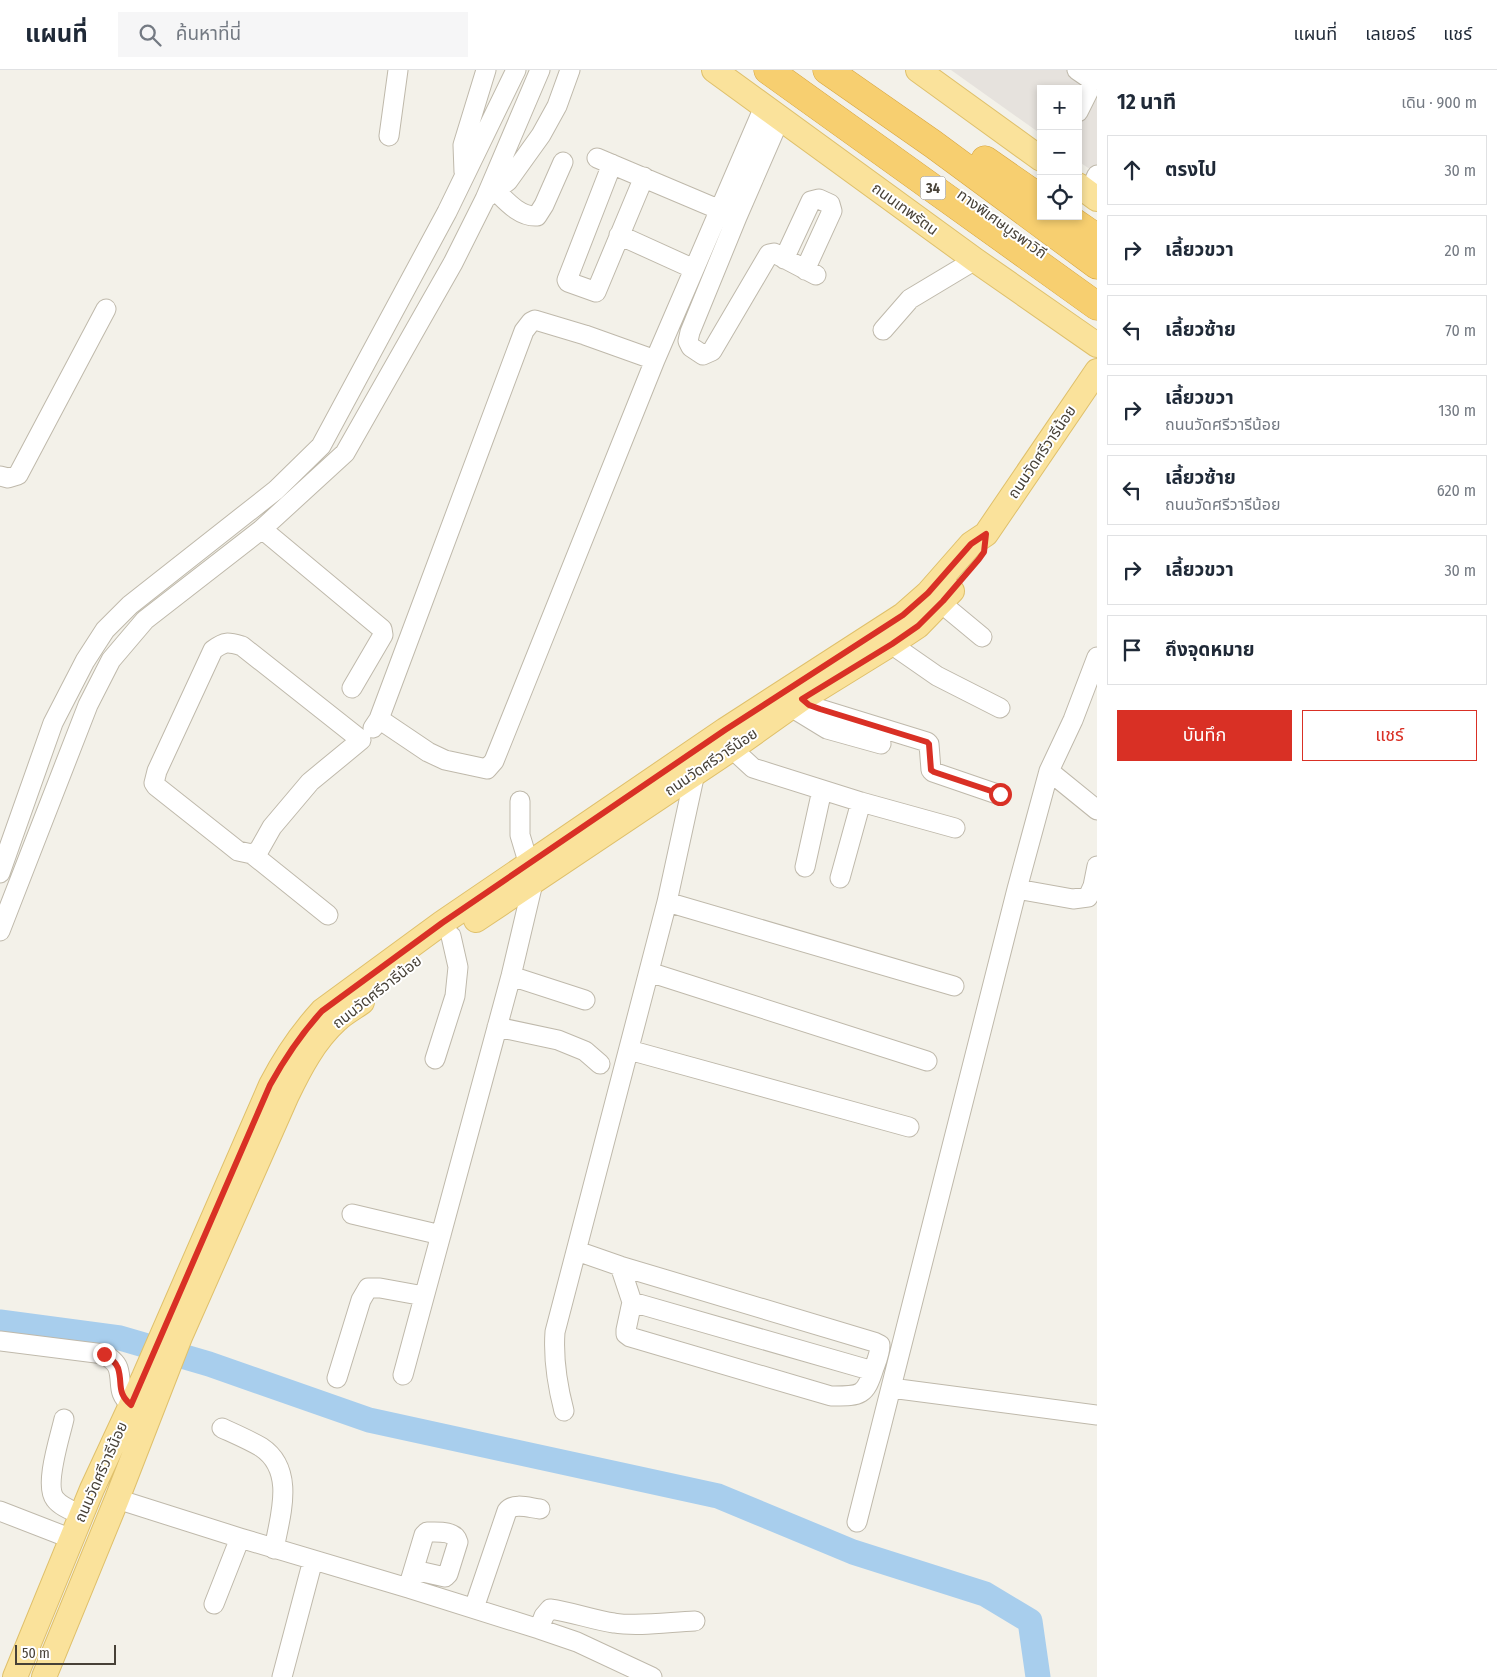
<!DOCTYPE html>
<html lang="th">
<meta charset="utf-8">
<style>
:root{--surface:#fff;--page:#f6f6f7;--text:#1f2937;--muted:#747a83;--line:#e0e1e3;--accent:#d93025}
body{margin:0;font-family:"Fira Sans Condensed","Noto Sans Thai",sans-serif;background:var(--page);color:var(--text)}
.controls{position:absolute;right:15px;top:15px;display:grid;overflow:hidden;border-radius:0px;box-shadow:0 2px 8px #0003}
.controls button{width:45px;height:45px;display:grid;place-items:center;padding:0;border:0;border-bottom:1px solid var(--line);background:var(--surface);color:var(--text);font:25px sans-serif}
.scale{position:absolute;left:15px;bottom:12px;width:101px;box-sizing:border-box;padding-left:5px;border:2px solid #474137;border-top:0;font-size:14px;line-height:18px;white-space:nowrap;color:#474137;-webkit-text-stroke:4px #fff;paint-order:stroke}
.stop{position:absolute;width:15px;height:15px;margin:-11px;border:4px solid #d93025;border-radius:50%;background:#fff}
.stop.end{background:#d93025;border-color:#fff;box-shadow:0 1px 5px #0008}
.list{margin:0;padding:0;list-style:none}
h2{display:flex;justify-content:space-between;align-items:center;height:65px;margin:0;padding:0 20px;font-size:21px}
h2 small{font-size:16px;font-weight:400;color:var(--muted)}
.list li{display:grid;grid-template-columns:32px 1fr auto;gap:15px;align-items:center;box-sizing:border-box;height:70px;margin:0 10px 10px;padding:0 10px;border:1px solid var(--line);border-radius:0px}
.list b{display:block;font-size:19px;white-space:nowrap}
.list p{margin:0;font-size:16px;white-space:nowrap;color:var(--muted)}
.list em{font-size:16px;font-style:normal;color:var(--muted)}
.actions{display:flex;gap:10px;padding:15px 20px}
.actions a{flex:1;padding:11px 0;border:1px solid var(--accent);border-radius:0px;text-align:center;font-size:18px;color:var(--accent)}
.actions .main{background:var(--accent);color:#fff}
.icon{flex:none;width:28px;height:28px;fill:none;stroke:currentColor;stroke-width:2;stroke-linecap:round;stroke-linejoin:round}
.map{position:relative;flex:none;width:1097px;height:1607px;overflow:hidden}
header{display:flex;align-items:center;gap:30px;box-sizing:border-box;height:70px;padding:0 25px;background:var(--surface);border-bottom:1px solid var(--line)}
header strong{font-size:24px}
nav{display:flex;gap:28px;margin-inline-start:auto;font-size:18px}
.search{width:350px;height:45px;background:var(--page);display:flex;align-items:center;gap:12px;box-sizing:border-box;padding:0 18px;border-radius:0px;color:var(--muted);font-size:19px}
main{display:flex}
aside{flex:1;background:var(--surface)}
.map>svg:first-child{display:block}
.industrial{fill:#e6e2dd}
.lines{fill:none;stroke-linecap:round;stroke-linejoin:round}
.river{stroke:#a8ceed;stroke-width:25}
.minor-casing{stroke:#bfb9ab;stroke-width:21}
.major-casing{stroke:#dfc06b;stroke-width:26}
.highway-casing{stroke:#d7a53f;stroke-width:29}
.minor{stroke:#fff;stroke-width:19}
.major{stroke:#fae29b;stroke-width:24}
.highway{stroke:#f7cf70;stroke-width:28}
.route{stroke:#d93025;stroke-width:6}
.labels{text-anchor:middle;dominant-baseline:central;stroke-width:4;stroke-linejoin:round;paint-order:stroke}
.shield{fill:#fff;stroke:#7e7a73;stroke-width:1}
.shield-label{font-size:14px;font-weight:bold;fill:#474137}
.street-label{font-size:15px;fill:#474137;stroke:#fff}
</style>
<header>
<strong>แผนที่</strong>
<div class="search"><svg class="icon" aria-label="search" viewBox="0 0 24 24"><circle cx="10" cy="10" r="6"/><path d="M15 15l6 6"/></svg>ค้นหาที่นี่</div>
<nav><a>แผนที่</a><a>เลเยอร์</a><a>แชร์</a></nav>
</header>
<main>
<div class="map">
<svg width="1097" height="1607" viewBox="0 0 1097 1607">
<rect width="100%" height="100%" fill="#f3f1e9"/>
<path class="industrial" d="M951,0H1097V104L1078,91V19H1041V64Z"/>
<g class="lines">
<path class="river" d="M0,1252L120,1268L209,1294L369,1350L718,1426L853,1482L985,1524L1030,1551L1038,1607"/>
<g class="minor-casing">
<path id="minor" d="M1077,0L1093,11
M1078,42L1097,4
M780,48L737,147L690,262L688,271L691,277L703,285L712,281L769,184L774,183L816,205
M389,66L398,0
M597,88L720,140
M612,94L567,210L568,212L596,222L644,107
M464,102L463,75L486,0
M496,121C507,132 520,147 537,146L544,135L563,92
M1089,123L1097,105
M486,128L508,111L541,65L557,36L570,0
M619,165L694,199
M784,189L811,131L819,129L830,134L832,141L805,200
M883,260L910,229L975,190
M0,406L8,408L18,405L106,239
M262,459L382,559L383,565L352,618
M941,533L982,567
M891,574L937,606L1000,638
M802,629L809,635L820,639L927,672L929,674L931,700L933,702L1000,725
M791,637L827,659L881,674
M379,649L428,682L445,690L487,699L494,691L655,290L764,37
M373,658L379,649L524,261L531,252L535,250L585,265L655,290
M733,678L740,686L753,698L861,732L955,758
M1049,701L1097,740
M520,731V765L529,795
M252,784L259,780L272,757L310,712L361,670L242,576C228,572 225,571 213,580L157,701L154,713L156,716L228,773L238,781L252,784L328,845
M805,797L822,720
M0,803L53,653L85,591L105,560L130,535L276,420L321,376L447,142L516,0
M840,808L861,732
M1017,819L1073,829L1088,827L1093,816L1097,796
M667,832L954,916
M0,861L88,635L111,590L145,550L262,459L345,383L453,193L485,129L540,0
M649,902L927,991
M511,906L585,930
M497,957L558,970L585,981L600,994
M629,980L909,1057
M435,989L455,926L458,897L451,866
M352,1144L441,1165
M577,1181L620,1196
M620,1196L874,1272L880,1275C880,1283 877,1290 874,1298C865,1327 860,1326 831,1326L630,1267L626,1264V1260L632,1232Z
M632,1232L873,1301
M0,1271L104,1284C110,1288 116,1292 118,1298C123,1314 116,1322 131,1335
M403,1305L511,906L533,813
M337,1308L361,1230L368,1218H380L424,1226
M891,1318L1097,1345
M564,1341C557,1314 553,1290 555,1262L667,832L695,703
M64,1349C60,1367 44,1415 55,1429C61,1437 73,1441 81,1445
M222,1358C235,1364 249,1370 261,1377C296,1400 280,1446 274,1479
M117,1429L240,1468L408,1518L539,1559L577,1572L652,1607
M0,1441L72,1469
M857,1452L1017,819L1049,701L1073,650L1097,587
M408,1518L424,1465L427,1462C437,1462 455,1460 458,1472L448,1504L445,1507L414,1500
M214,1534L240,1468
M474,1538L507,1441C514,1432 530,1438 540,1439
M539,1559L544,1546L550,1539C572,1542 593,1550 614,1553C638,1557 670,1552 695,1551
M282,1607L313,1490"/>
</g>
<g class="major-casing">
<path id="major" d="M714,0L975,190L1097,275
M918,0L1041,89
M1078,115L1097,129
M476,850L733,678L802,629L891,574L918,556L952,521
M15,1607L92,1419L144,1307L271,1015C285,988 301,964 322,941L442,853L725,660L903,545L928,523L971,474L986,464L1097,301
M44,1607L117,1429L180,1267L287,1025C300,998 314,971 337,950C344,943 354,938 362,932"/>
</g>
<g class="highway-casing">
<path id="highway" d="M768,0L1097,236
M827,0L933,74L1097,195
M985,90L1041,129
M1065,146L1097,168"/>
</g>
<use href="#minor" class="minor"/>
<use href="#major" class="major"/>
<use href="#highway" class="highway"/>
</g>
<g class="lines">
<path class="route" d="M104,1284C110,1288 116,1292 118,1298C123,1314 116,1322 131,1335L270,1015C285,988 301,964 322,941L442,853L725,660L903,545L928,523L971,474L986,464L984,482L979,489L943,531L918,556L892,574L802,629L809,635L820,639L927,672L929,674L931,700L934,702L1000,724"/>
</g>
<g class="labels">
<rect class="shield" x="920.5" y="106.5" width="25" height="23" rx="4"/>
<g class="shield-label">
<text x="933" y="118">34</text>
</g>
<g class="street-label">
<text transform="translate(905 139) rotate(36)">ถนนเทพรัตน</text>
<text transform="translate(1002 154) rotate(36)">ทางพิเศษบูรพาวิถี</text>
<text transform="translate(1042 382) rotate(-56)">ถนนวัดศรีวารีน้อย</text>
<text transform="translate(711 692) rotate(-34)">ถนนวัดศรีวารีน้อย</text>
<text transform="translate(377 922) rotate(-38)">ถนนวัดศรีวารีน้อย</text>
<text transform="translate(101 1402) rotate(-66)">ถนนวัดศรีวารีน้อย</text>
</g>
</g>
</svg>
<div class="controls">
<button>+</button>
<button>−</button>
<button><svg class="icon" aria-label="locate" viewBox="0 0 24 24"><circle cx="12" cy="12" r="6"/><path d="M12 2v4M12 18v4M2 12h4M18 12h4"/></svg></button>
</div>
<div class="scale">50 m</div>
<div class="stop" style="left:1000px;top:724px"></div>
<div class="stop end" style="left:104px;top:1284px"></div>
</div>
<aside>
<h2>12 นาที<small>เดิน · 900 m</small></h2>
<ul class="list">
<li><svg class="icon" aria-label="ahead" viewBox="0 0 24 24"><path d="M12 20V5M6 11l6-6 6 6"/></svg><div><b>ตรงไป</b></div><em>30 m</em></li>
<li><svg class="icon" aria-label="right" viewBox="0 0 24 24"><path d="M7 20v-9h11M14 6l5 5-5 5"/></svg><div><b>เลี้ยวขวา</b></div><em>20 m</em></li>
<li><svg class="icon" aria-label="left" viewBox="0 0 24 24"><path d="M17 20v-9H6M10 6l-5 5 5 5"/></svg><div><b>เลี้ยวซ้าย</b></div><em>70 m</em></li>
<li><svg class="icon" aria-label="right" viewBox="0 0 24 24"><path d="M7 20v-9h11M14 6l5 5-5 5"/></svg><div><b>เลี้ยวขวา</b><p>ถนนวัดศรีวารีน้อย</p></div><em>130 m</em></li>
<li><svg class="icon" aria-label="left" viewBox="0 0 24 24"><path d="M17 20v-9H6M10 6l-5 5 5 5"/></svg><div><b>เลี้ยวซ้าย</b><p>ถนนวัดศรีวารีน้อย</p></div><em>620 m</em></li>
<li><svg class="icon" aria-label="right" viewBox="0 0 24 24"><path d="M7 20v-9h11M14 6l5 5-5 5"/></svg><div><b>เลี้ยวขวา</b></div><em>30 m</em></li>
<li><svg class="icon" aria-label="arrive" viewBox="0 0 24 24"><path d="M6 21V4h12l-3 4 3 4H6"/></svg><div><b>ถึงจุดหมาย</b></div></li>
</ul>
<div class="actions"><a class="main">บันทึก</a><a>แชร์</a></div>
</aside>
</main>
